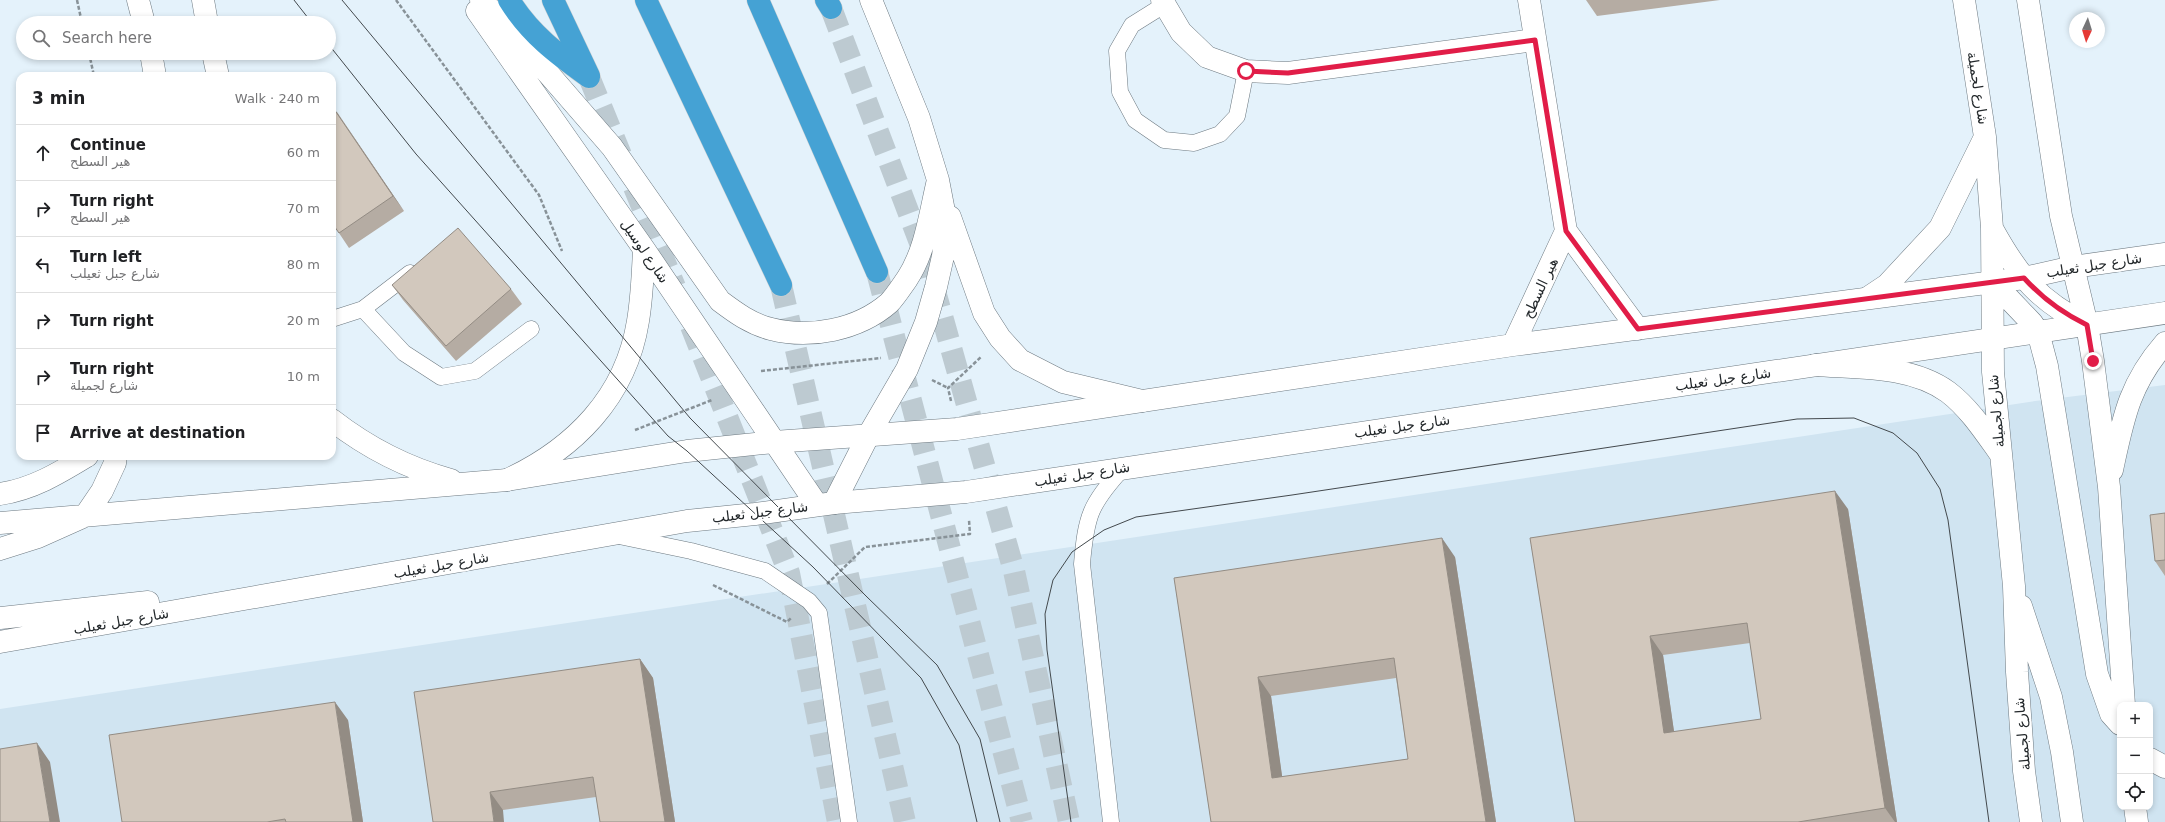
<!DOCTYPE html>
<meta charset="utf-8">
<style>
:root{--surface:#fff;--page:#f6f6f6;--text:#202124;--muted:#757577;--line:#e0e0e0}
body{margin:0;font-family:"DejaVu Sans","Noto Sans Arabic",sans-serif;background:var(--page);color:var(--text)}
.controls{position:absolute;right:12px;bottom:12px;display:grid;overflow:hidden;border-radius:8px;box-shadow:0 2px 6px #0003}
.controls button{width:36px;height:36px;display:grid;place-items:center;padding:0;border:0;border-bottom:1px solid var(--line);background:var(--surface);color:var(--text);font:20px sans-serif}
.compass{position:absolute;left:2069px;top:12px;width:36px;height:36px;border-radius:50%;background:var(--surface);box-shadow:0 2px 6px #0003;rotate:184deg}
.stop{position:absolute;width:12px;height:12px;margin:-9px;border:3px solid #e11d48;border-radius:50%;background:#fff}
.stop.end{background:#e11d48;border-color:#fff;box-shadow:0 1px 4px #0008}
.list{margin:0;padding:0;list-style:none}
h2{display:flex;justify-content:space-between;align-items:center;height:52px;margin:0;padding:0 16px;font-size:17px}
h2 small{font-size:13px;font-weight:400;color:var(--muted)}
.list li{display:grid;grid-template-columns:26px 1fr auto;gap:12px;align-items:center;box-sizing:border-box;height:56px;padding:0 16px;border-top:1px solid var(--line)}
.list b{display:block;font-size:15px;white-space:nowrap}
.list p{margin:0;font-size:13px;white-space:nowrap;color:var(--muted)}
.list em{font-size:13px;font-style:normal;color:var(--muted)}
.icon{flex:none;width:22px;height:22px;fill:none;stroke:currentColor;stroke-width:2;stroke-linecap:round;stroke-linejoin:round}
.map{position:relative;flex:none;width:2165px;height:822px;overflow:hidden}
.search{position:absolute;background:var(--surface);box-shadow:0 2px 6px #0003;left:16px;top:16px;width:320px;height:44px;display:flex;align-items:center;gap:10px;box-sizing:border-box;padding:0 14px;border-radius:22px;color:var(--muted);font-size:15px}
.panel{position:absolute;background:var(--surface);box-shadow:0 2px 6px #0003;left:16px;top:72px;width:320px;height:388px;border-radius:12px}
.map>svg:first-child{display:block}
.built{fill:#d0e4f1;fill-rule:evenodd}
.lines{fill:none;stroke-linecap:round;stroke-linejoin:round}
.highway-tunnel{stroke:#bdcad1;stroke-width:22;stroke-dasharray:22 11;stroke-linecap:butt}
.lane-casing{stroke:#6d7981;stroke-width:17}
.street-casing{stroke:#6d7981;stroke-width:23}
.secondary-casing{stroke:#6d7981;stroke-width:23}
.highway-casing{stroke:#cfd0d0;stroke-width:23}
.path{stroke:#889298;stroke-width:2.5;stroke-dasharray:4 2;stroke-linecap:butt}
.lane{stroke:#fff;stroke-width:16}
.street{stroke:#fff;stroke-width:22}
.secondary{stroke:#fff;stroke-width:22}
.highway{stroke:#45a2d4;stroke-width:22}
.tram{stroke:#43494d;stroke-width:1}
.wall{fill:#b5aca3;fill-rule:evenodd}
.shaded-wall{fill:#938c84}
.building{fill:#d2c8bd;stroke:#938c84;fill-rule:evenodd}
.route{stroke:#e11d48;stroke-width:5}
.labels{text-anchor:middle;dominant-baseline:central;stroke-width:4;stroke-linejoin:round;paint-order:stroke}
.street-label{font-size:14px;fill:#23282b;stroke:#fff}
</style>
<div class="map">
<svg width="2165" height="822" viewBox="0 0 2165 822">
<rect width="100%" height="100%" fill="#e4f2fb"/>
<path class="built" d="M2165,385V822H0V709L2035,401ZM2120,705H2150V807H2120Z"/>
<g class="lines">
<path class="highway-tunnel" d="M831,8L925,256L1014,571L1069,822
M589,77L621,155
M634,187L675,287
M877,272L1022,822
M781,285L905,822
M691,326L789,573L838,822"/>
<g class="lane-casing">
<path id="lane" d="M1164,5L1132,25L1117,51L1120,92L1135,120L1164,140L1194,143L1220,134L1237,116L1246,71
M363,309L404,353L441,377L475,371L531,329
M332,319L363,309L410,273
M619,536L691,551L765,571L809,601L819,613L849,822
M1111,822L1082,564C1086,516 1090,504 1123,468"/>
</g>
<g class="street-casing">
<path id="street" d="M138,0L144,23
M203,0L207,23
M1162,0L1181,32L1207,57L1246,71L1288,73L1535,40
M1529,0L1566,231L1638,329
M151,53L155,76
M213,53L218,76
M1513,345L1566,231
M332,420C368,448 407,468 451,480
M0,494C33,489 59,473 87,456
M0,523L507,480L687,451L774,442L957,429L1513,345L2024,278L2073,267L2165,254
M0,549L38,537L85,516L102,491L115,463L116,456
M0,618L148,602
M0,642L687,521L755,514L834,503L966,492L2165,313
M2150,759L2165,767"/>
</g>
<g class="secondary-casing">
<path id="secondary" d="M481,0L507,26L612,147L720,301C736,313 751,324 771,329C810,339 858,330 889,303C895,297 902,286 907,279C926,250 930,213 938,180
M1964,0L1985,137L1992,228L1993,372L2014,586L2017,672L2024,771L2031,822
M2028,0L2061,216L2087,325L2093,361L2109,487L2124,705
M477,11L644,249L817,505
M950,217L984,313L1000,338L1020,360L1063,382L1142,401
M1993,230C2019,277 2039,301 2087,325
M1992,281L2032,323L2038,332L2047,366L2097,674L2111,714L2120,724
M1869,297L1887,285L1940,228L1985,137
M1815,365C1858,368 1911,365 1948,392C1969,408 1984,431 1999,452
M2112,470C2123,419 2129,384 2165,343
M507,480C574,449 626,397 638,321C642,297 643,273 644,249
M834,503L868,436L907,369L926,322L936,287L943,256L947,227L938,180L919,118L871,0
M2021,606L2051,697L2062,752L2072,822
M2135,807L2137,822"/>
</g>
<g class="highway-casing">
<path id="highway" d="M509,0C530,34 557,54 589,77
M553,0L589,76
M646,0L781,285
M758,0L877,272
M826,0L831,8"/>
</g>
<path class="path" d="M77,0L82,23
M396,0L539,195L562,251
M89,53L94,76
M761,371L881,358
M932,380L948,388
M951,401L948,388L981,357
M635,430L712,400
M827,584L865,547L970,534L969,520
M713,585L787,622L791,618"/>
<use href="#lane" class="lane"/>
<use href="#street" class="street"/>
<use href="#secondary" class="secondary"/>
<use href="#highway" class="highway"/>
<path class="tram" d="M294,0L312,23
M342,0L690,418L866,596L937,665L980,739L1000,822
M329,45L416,154L668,436L687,451L813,567L921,678L959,745L977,822
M1071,822L1047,650L1045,614L1053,580L1072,552L1104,530L1136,517L1292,495L1797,419L1854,418L1893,433L1917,453L1940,489L1948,520L1989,822"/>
</g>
<path class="wall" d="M1586,0H1720L1597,16Z
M337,112L404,211L349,248L339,233Z
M392,285L511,289L522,304L456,361L403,300Z
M1848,509L1897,822H1575L1530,538ZM1750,643L1761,719L1674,732L1663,655Z
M2165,513V576L2155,561Z
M1455,557L1496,822H1211L1174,578ZM1396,678L1408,759L1282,777L1271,696Z
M640,659L653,678L675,822H600L596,797L503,810L433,822Z
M348,720L363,822H122Z"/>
<path class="shaded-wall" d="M332,105L404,211L393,196Z
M1835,491L1848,509L1897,822H1895L1885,808Z
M1442,538L1455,557L1496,822H1486Z
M1650,636L1663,655L1677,752L1664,733Z
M640,659L653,678L675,822H665Z
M1258,677L1271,696L1285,797L1272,778Z
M335,702L348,720L363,822H353Z
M37,743L50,762L60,822H50Z
M490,792L503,810L504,822H494Z"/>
<path class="building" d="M332,106L393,196L339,233L332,223Z
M458,228L511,289L446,346L392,285Z
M1835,491L1885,808L1798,822H1575L1530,538ZM1747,623L1761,719L1664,733L1650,636Z
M2165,513V560L2155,561L2150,515Z
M1442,538L1486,822H1211L1174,578ZM1394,658L1408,759L1272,778L1258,677Z
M640,659L665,822H600L593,777L490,792L494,822H433L414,692Z
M335,702L353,822H286L285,819L267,822H122L109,735Z
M37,743L50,822H0V749Z"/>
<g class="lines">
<path class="route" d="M1246,71L1288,73L1535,40L1566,231L1638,329L2024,278C2043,299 2062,313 2087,325L2093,361"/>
</g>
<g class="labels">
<g class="street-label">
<text transform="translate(1978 88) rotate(81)">شارع لجميلة</text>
<text transform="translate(645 251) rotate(56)">شارع لوسيل</text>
<text transform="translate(2094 265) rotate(-9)">شارع جبل ثعيلب</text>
<text transform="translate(1540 288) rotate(-65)">هير السطح</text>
<text transform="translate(1723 379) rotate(-8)">شارع جبل ثعيلب</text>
<text transform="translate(1996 411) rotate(-95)">شارع لجميلة</text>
<text transform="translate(1402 426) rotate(-8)">شارع جبل ثعيلب</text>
<text transform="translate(1082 474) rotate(-9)">شارع جبل ثعيلب</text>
<text transform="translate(760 512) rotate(-7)">شارع جبل ثعيلب</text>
<text transform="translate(441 565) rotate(-10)">شارع جبل ثعيلب</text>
<text transform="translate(121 621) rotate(-10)">شارع جبل ثعيلب</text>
<text transform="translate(2022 734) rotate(-95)">شارع لجميلة</text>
</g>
</g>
</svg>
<div class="controls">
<button>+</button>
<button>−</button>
<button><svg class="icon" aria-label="locate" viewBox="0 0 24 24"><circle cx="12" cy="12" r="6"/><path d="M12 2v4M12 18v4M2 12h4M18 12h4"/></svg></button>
</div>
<svg class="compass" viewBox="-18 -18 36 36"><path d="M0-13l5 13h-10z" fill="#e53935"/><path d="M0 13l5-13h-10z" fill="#757577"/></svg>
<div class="stop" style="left:1246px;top:71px"></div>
<div class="stop end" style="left:2093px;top:361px"></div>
<div class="search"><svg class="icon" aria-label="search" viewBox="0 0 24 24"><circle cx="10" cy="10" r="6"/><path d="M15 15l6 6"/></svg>Search here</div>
<section class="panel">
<h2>3 min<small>Walk · 240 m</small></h2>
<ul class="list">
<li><svg class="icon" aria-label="ahead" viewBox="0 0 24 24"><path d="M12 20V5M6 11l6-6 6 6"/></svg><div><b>Continue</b><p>هير السطح</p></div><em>60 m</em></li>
<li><svg class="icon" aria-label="right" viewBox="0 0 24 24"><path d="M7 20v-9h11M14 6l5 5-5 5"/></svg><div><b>Turn right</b><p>هير السطح</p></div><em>70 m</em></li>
<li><svg class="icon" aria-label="left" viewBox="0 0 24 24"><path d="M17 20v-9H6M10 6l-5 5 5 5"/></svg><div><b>Turn left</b><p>شارع جبل ثعيلب</p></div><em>80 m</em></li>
<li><svg class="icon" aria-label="right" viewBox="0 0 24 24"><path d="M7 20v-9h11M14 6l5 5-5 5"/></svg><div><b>Turn right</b></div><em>20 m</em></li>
<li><svg class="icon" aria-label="right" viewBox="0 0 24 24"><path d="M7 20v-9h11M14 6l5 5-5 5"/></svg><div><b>Turn right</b><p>شارع لجميلة</p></div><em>10 m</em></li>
<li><svg class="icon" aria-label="arrive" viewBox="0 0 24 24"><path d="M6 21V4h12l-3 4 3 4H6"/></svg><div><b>Arrive at destination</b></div></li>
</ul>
</section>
</div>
